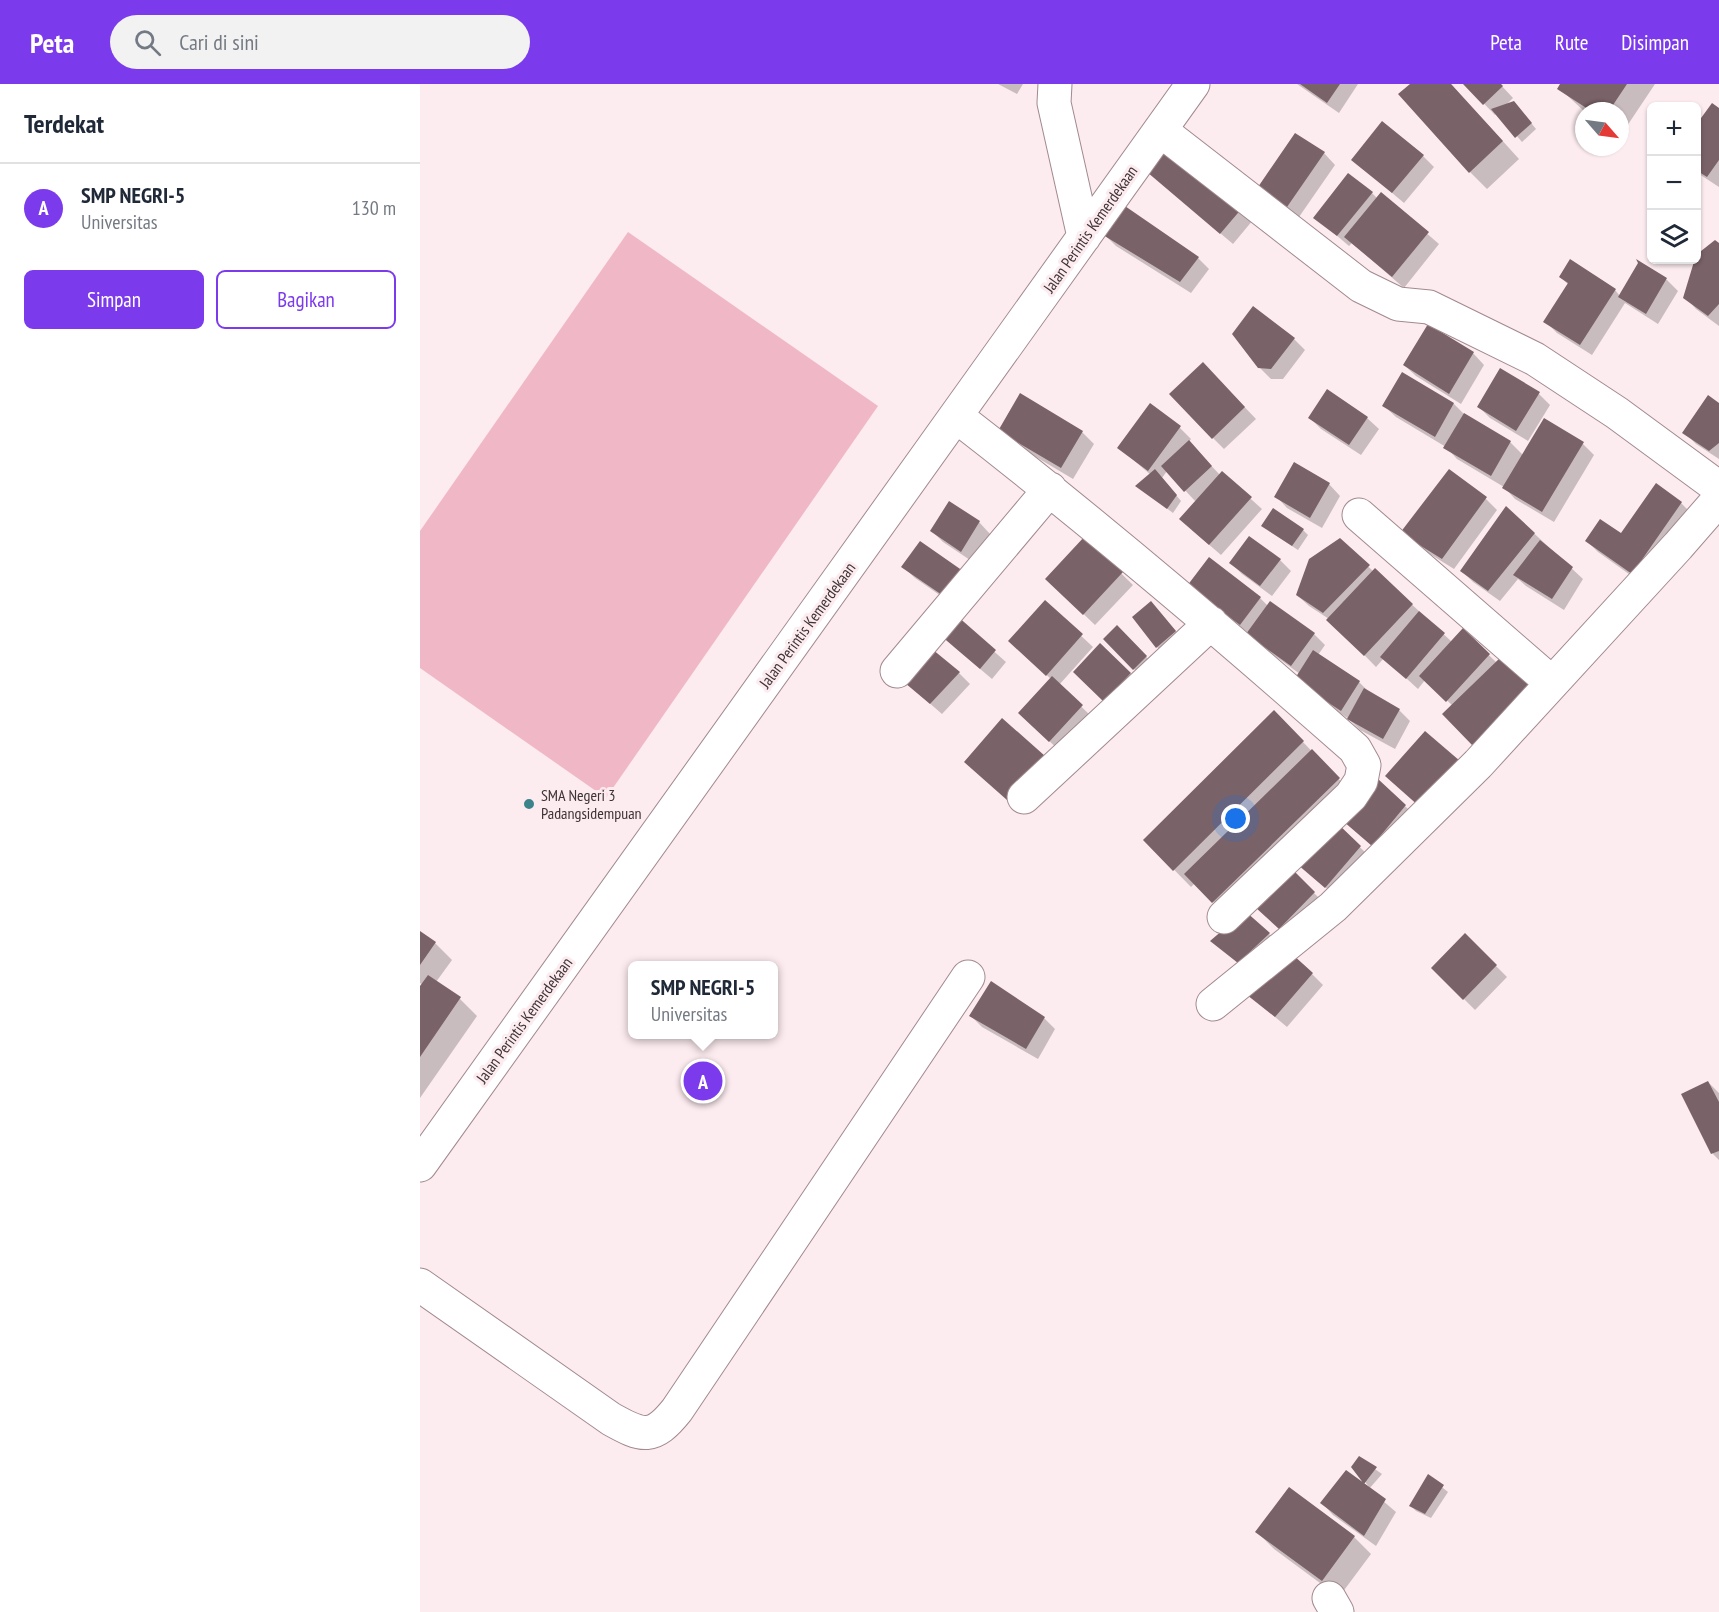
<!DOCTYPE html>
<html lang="id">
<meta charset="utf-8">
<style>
:root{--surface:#fff;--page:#f2f2f3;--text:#1f2937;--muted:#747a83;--line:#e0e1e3;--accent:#7c3aed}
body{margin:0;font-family:"PT Sans Narrow",sans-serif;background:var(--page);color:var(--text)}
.controls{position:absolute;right:18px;top:18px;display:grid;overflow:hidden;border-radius:9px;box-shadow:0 2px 4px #0004}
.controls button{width:54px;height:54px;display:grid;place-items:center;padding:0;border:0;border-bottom:2px solid var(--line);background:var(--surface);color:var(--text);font:30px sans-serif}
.compass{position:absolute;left:1155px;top:18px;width:54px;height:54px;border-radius:50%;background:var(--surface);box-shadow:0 2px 4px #0004;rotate:118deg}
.you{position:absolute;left:816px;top:735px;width:21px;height:21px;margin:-15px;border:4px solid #fff;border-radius:50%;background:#1a73e8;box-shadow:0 0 0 9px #1a73e833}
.badge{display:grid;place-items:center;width:39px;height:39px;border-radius:50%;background:var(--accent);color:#fff;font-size:20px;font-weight:700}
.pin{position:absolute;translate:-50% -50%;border:3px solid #fff;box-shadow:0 2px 6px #0006}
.popup{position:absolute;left:208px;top:877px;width:150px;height:78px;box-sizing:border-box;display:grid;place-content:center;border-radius:9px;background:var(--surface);filter:drop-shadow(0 2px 4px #0005);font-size:20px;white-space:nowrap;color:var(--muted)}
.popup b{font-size:22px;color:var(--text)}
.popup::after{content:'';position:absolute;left:50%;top:100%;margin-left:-12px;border:12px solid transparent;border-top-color:var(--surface)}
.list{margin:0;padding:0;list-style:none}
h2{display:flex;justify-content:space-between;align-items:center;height:78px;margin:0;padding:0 24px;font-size:26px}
h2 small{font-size:20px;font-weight:400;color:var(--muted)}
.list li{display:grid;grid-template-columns:39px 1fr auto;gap:18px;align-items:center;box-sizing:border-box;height:90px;padding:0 24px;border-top:2px solid var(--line)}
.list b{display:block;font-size:22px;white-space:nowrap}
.list p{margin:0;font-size:20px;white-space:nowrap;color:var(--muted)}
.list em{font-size:20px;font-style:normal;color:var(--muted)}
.actions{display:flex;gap:12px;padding:18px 24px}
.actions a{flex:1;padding:14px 0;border:2px solid var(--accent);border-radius:9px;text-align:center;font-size:21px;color:var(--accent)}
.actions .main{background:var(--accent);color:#fff}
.icon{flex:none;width:33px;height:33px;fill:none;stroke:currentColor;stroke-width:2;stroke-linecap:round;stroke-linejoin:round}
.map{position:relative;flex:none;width:1299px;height:1528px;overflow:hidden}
header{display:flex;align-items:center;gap:36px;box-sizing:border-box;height:84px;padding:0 30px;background:var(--accent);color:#fff}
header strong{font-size:28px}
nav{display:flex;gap:33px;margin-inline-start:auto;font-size:21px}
.search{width:420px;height:54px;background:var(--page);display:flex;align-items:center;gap:15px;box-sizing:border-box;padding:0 21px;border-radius:33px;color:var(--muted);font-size:22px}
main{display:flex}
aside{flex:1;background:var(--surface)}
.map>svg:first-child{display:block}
.green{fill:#f0b8c6}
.shadow{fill:#0003}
.building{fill:#796268}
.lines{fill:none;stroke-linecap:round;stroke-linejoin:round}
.minor-casing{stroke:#a28a8f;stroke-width:35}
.minor{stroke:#fff;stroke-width:33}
.poi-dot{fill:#3c848b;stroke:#fcebef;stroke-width:2}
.labels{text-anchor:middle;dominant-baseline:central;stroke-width:6;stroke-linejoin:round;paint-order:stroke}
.street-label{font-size:16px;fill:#3e3336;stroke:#fcebef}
.poi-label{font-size:16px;fill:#3e3336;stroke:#fcebef;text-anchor:start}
</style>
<header>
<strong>Peta</strong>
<div class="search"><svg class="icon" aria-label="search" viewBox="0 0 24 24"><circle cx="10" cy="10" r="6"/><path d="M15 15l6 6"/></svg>Cari di sini</div>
<nav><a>Peta</a><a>Rute</a><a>Disimpan</a></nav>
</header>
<main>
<aside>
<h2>Terdekat<small></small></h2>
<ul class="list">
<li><span class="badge">A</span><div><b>SMP NEGRI-5</b><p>Universitas</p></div><em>130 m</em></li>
</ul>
<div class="actions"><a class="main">Simpan</a><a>Bagikan</a></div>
</aside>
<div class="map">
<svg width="1299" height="1528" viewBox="0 0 1299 1528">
<rect width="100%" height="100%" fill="#fcebef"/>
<path class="green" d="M208,148L458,322L186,714L0,584V447Z"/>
<path class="shadow" d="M578,0H603L597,10Z
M877,0H938L919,29Z
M992,0H1031L1099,75L1067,105L1050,88Z
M1045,0H1080L1093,14L1085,22L1099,24L1116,45L1102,58L1077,29L1075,31Z
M1142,0H1235L1201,51L1200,27H1164L1139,4Z
M1299,25V103L1276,88V43Z
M750,64L833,136L813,160L741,99Z
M904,69L915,81L879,133L851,114Z
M1003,72L1014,83L984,119L933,76Z
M952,109L958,115L961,110L1019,160L984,204L932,159L929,162L895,133Z
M685,151L778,174L789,185L771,209L696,162Z
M1299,161V242L1276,225L1265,213Z
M1220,179L1247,196L1258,207L1238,240L1205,219L1172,271L1137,249L1125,237L1149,201L1140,193L1195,206L1200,212Z
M874,255L885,266L863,295H851L839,283Z
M1053,269L1064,281L1041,320L996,292L984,281Z
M794,291L836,335L804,365L793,354Z
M1119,310L1130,321L1108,357L1070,334L1059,323Z
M601,312L662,348L674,360L653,395L591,358Z
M1034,320L1045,331L1090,358L1103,371L1163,360L1174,371L1134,438L1095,415L1084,403L1037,375L1026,363L976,333L964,322Z
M1299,320V375L1276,360L1264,348Z
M730,321L760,344L771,355L769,358L800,391L802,389L842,425L801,471L772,446L776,418L747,387L742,394L761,417L753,429L717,402L731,391L698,363Z
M890,334H947L959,345L941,371L901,345Z
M1029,387L1066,415L1077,426L1034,485L994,460Z
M909,400L920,412L902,444L867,424L856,412Z
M1261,419L1272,430L1223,500L1178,468L1167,457L1201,451Z
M1087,424L1163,495L1144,526L1106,502L1098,495L1080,517L1053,498L1042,487Z
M559,438L570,450L553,478L523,458L512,447Z
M883,446L888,451L878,466L849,447Z
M665,454L713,501L675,541L627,495Z
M920,456L954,488L955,486L1032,558L1043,546L1077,579L1064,671L1024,630L1033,622L1005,596L998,605L964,574L956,583L909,535L889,522L877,511Z
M860,476L871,487L852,512L822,490L811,479Z
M483,483L542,488L537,523L495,494Z
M780,513L840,514L848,522L894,550L905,561L898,571L939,598L951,610L979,626L990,637L975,665L940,646L929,635L887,607L880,590L840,561L829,549Z
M625,518L673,563L639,601L673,634L641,668L611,640L631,595L602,569Z
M731,519L766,559L748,574L737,563Z
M536,534L586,578L572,595L533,562Z
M697,543L737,584L725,596L714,585Z
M539,589L550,600L522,630L499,610Z
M854,628L935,712L810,835L775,799L771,803L725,756Z
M985,722L996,733L964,772L937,748Z
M916,740L951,774L918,814L891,791Z
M872,787L905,820L872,855L848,834Z
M0,849L15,859L32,876L16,898L40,915L57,932L0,1014V905L3,901L0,899Z
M849,850L860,861L830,889L792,857Z
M1045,851L1087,893L1055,926L1013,884Z
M892,890L903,901L867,943L824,907Z
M551,932L624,934L635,945L618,975L562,943Z
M1288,998L1299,1009V1076L1293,1070L1263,1011Z
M939,1374L962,1390L949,1405L976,1428L956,1462L913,1431L902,1419L950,1404L933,1383Z
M1008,1392L1028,1408L1011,1434L996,1427L991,1422Z
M837,1448L934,1453L951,1470L919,1513L854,1465Z"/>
<path class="building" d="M880,0H920L907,19Z
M990,0H1031L1083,57L1049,89L978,10Z
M1043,0H1081L1083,2L1063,21Z
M1140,0H1207L1189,27H1171L1137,5Z
M1094,17L1112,39L1095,54L1071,25Z
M1292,19L1299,24V76L1287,93L1276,86V41Z
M962,37L1004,71L972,109L931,76Z
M875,49L905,68L867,123L838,103Z
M750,62L823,123L800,150L727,88Z
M928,89L953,108L917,152L893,134Z
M961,108L1009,148L972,193L924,153Z
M702,120L779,173L760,198L683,151Z
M1295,156L1299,159V220L1288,232L1263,214L1276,171Z
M1150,175L1196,205L1160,261L1123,238L1148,199L1139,193Z
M1216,175L1247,194L1226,230L1198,213L1218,179Z
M833,222L875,254L851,285L838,284L812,250Z
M1008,240L1054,268L1029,310L983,281Z
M783,278L825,323L792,355L749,310Z
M1080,284L1120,308L1096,347L1057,323Z
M982,288L1034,319L1015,353L962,322Z
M907,305L948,333L929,361L888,334Z
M600,309L663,347L641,384L578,347Z
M1288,311L1299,319V359L1289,367L1262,349Z
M730,319L761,342L728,387L697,364Z
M1044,329L1091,357L1071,392L1023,364Z
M1124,334L1164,358L1122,428L1082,404Z
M769,356L792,382L764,408L741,382Z
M874,378L910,399L890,434L854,413Z
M735,385L757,411L747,425L715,402Z
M1029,385L1067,413L1022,475L980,449Z
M802,387L832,413L789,461L759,435Z
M1236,399L1262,418L1212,490L1165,457L1180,435L1201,449Z
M529,417L560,437L541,468L510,447Z
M1086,422L1115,449L1068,507L1040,487Z
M853,424L884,445L872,462L841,442Z
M665,452L703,488L663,531L625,495Z
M829,452L861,475L840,502L809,479Z
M920,454L950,481L903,529L876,511L889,475Z
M1120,456L1153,483L1132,515L1093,491Z
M500,457L543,487L525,513L481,483Z
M789,473L841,513L820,541L767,502Z
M955,484L993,520L944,572L906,536Z
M625,516L663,550L626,592L588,557Z
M731,517L756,547L736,564L712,533Z
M850,517L895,549L871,582L826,550Z
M999,527L1025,549L986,595L960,573Z
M536,531L576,566L560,585L520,551Z
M697,541L727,572L713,586L683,555Z
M1043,544L1070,570L1026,618L999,592Z
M680,559L711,589L684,618L653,588Z
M512,565L540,588L510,620L485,599Z
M893,566L940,597L921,627L874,596Z
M1082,572L1112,603L1052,661L1022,630Z
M632,592L663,621L629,658L598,629Z
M944,604L980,625L963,655L927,635Z
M854,626L884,657L753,787L723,756Z
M582,634L625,672L587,716L544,678Z
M1005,647L1040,677L1000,723L965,692Z
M892,665L920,694L792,819L764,790Z
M958,695L986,721L952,762L923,737Z
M916,738L941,762L905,804L877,780Z
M872,785L895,808L859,845L835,823Z
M825,827L850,849L818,879L790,857Z
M0,847L16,858L0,881Z
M1045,849L1077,881L1043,916L1011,884Z
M872,870L893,889L855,933L822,907Z
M8,891L41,913L0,973V902Z
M571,897L625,933L606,965L549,932Z
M1288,997L1299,1018V1067L1291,1070L1261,1010Z
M939,1372L957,1383L944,1400L931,1383Z
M926,1386L966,1415L944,1452L900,1419Z
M1008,1390L1024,1401L1005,1430L989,1422Z
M869,1403L935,1452L902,1497L835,1448Z"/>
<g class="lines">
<g class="minor-casing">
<path id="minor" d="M635,0L634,19L664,153
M740,46L941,202L978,220L1009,223L1115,275L1197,329L1299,404
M536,332C673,438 805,550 935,665L944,681L941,697L931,712L804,833
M939,431L1132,599
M477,587L630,405
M604,713L791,539
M793,920L913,823L1058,680L1258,462L1299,415
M0,1081L773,0
M0,1201L191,1335C223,1353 233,1356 257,1326L548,893
M909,1514L917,1528"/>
</g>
<use href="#minor" class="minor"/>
</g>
<circle class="poi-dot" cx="109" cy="720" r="6"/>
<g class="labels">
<g class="street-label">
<text transform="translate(670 145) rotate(-55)">Jalan Perintis Kemerdekaan</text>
<text transform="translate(387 541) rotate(-54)">Jalan Perintis Kemerdekaan</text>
<text transform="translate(104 936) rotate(-54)">Jalan Perintis Kemerdekaan</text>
</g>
<g class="poi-label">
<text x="121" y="711">SMA Negeri 3<tspan x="121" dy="18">Padangsidempuan</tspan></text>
</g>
</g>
</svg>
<div class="controls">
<button>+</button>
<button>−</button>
<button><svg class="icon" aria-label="layers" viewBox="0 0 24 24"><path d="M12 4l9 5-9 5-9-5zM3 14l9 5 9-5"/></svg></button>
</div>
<svg class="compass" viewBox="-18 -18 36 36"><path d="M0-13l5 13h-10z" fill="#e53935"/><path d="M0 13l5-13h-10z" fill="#747a83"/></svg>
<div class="you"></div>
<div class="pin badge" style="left:283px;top:997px">A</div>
<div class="popup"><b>SMP NEGRI-5</b>Universitas</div>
</div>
</main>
